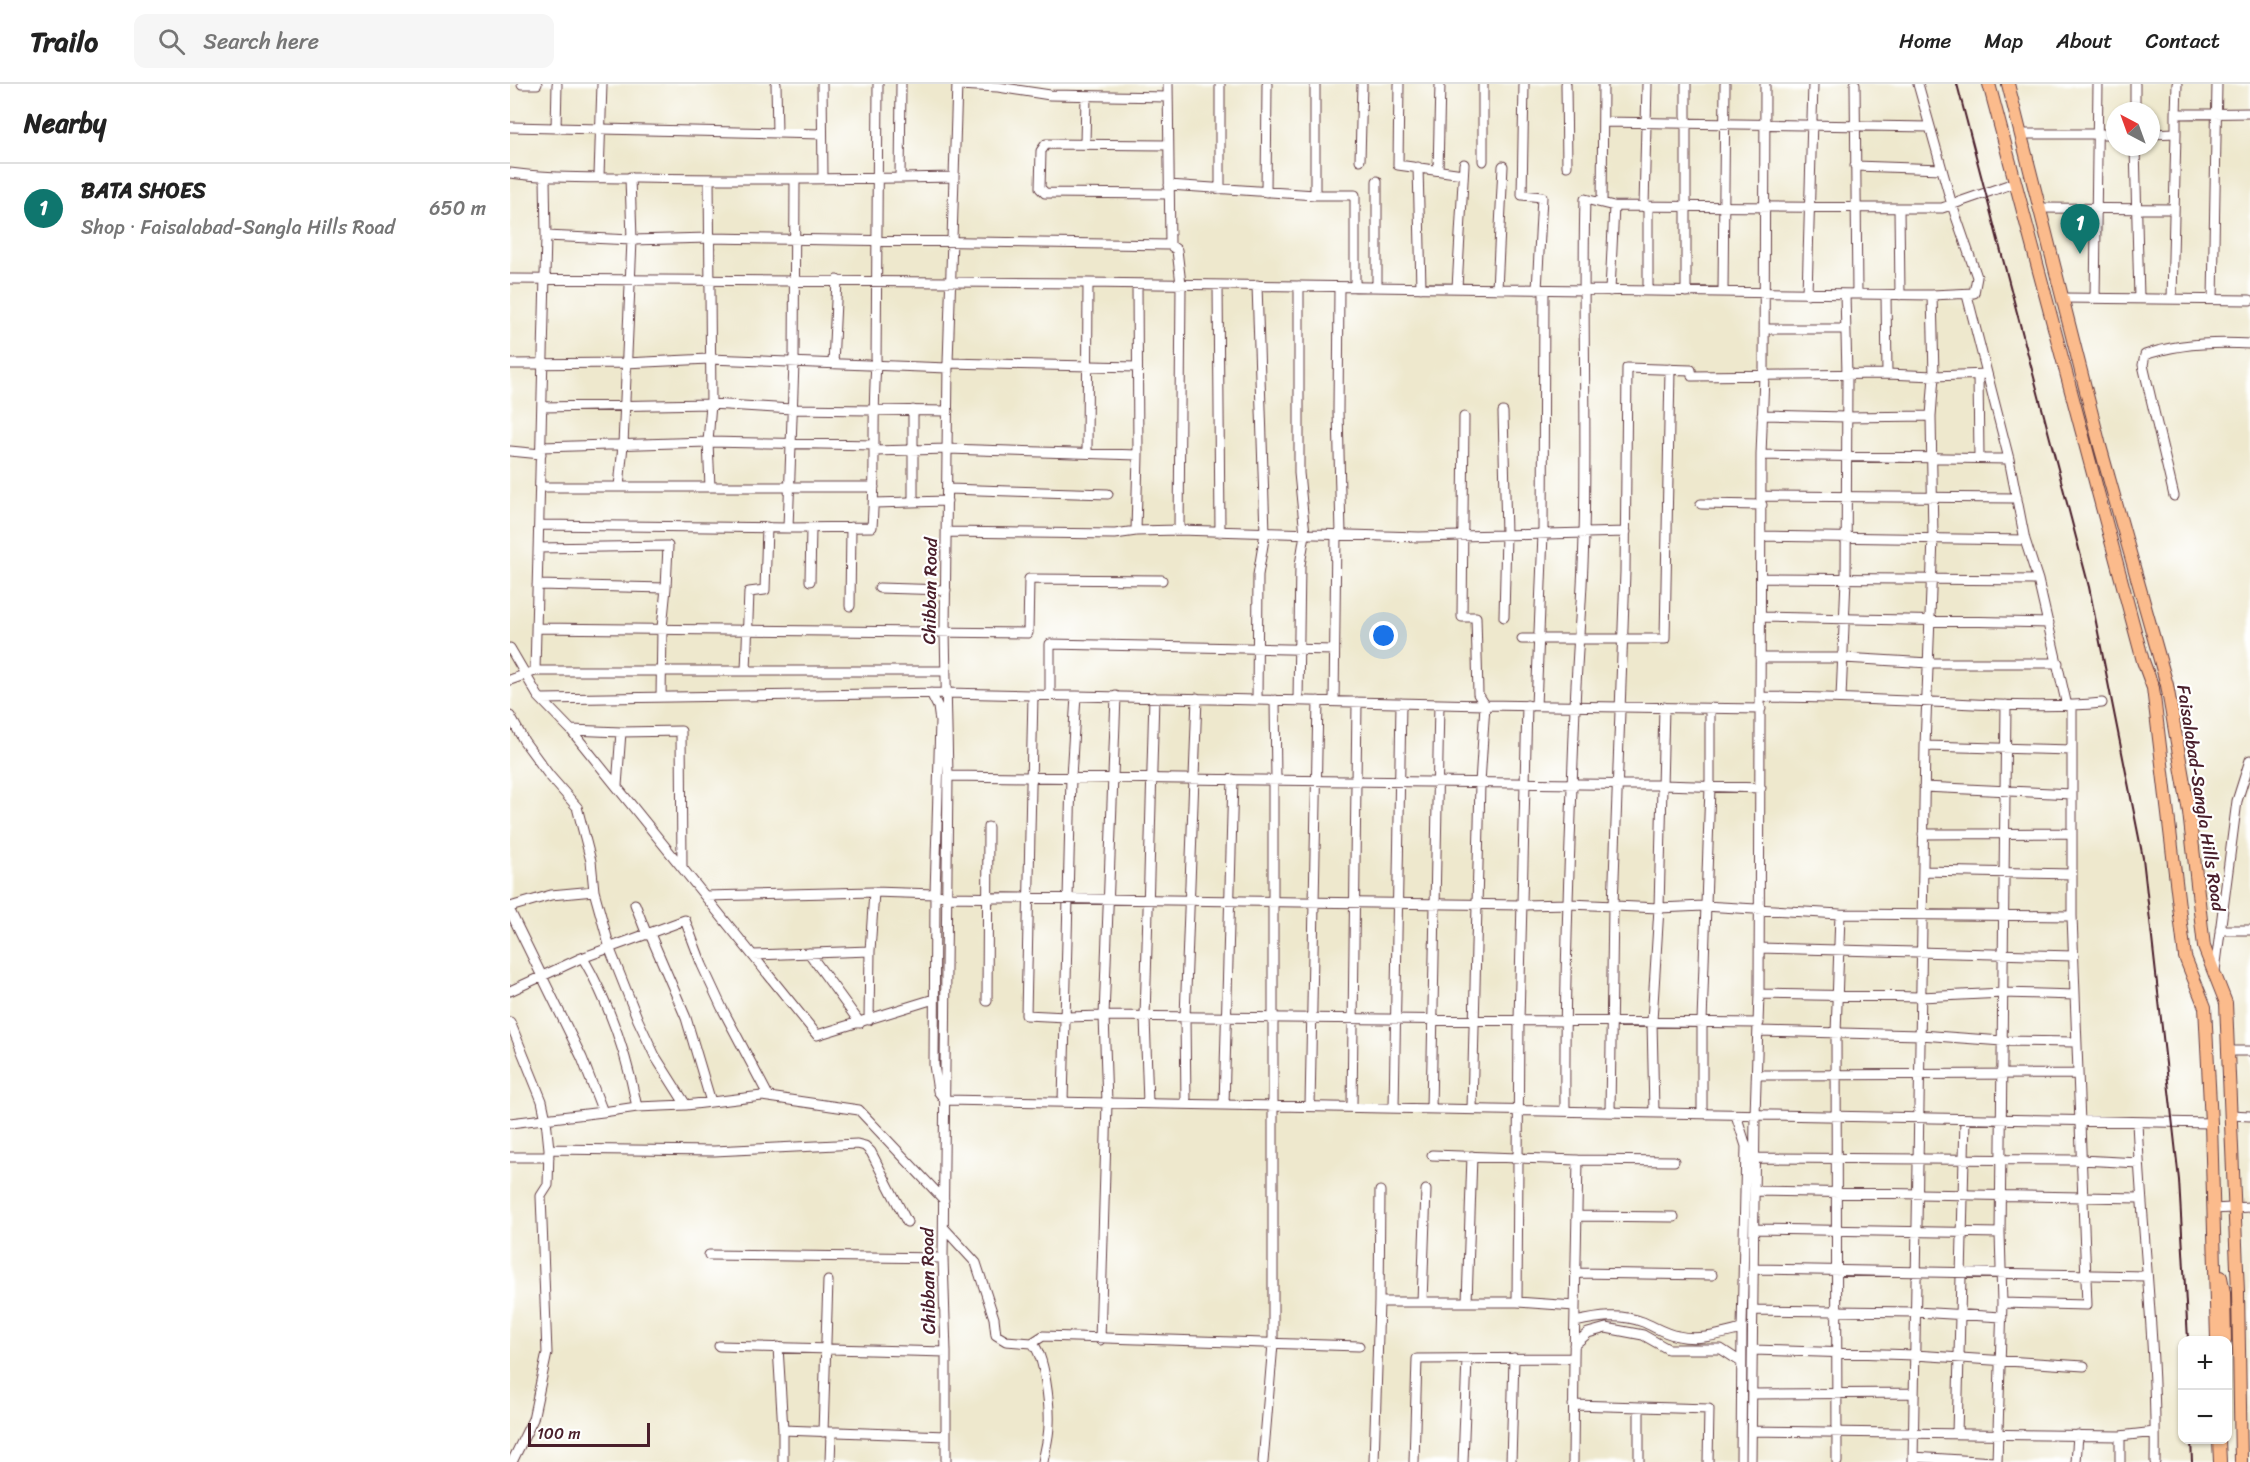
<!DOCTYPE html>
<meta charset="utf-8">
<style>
:root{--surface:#fff;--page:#f6f6f6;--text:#222;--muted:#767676;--line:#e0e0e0;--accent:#0f766e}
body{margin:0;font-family:Sriracha,sans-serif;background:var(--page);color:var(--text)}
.controls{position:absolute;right:18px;bottom:18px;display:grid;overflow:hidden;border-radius:12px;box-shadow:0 2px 4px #0004}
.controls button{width:54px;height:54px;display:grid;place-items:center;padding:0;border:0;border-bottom:2px solid var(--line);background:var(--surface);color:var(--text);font:30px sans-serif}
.compass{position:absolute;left:1596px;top:18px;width:54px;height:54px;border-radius:50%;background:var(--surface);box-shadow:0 2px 4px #0004;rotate:319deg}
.scale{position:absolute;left:18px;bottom:15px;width:122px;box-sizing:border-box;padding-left:6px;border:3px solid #4a1f2b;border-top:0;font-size:16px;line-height:21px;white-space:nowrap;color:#4a1f2b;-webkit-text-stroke:4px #fff;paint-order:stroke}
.you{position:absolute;left:874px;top:552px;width:21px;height:21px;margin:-15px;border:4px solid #fff;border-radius:50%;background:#1a73e8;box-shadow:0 0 0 9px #1a73e833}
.badge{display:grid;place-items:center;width:39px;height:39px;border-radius:50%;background:var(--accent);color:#fff;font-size:20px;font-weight:700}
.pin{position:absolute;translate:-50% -50px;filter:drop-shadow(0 2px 3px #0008)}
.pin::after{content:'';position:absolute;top:32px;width:21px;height:18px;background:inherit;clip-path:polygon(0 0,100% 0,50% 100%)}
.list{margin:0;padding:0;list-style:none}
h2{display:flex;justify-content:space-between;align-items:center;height:78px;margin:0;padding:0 24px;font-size:26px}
h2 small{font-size:20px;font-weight:400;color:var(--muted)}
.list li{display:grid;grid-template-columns:39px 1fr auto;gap:18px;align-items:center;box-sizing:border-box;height:90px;padding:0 24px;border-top:2px solid var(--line)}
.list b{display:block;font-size:22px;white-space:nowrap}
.list p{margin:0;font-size:20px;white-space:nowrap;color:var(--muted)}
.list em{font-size:20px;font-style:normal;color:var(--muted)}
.icon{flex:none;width:33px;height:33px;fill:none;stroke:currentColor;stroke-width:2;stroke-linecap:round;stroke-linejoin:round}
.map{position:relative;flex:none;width:1740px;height:1378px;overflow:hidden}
header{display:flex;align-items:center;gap:36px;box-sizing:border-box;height:84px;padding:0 30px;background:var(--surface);border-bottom:2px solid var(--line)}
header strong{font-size:28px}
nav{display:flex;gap:33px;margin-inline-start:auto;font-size:21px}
.search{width:420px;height:54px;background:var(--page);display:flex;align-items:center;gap:15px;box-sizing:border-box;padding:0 21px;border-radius:12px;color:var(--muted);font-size:22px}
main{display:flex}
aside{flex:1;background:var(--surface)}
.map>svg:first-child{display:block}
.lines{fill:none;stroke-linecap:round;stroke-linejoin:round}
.minor-casing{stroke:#633d43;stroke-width:11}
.major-casing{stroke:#633d43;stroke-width:14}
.minor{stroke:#fff;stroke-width:9}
.major{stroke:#fbbb8c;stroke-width:12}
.rail{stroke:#4a1f2b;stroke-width:2}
.labels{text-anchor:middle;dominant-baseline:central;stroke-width:4.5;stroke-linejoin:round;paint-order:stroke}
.street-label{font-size:18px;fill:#4a1f2b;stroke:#fff}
</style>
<header>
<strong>Trailo</strong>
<div class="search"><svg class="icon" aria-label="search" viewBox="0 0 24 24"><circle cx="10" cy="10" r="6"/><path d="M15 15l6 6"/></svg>Search here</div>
<nav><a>Home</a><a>Map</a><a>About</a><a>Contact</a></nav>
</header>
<main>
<aside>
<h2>Nearby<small></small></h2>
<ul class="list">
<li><span class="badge">1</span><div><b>BATA SHOES</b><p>Shop · Faisalabad-Sangla Hills Road</p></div><em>650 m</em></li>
</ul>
</aside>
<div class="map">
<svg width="1740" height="1378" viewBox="0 0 1740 1378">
<rect width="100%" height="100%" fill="#fff"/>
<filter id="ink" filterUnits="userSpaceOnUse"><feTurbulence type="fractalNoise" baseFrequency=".0167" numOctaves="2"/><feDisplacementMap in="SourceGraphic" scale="12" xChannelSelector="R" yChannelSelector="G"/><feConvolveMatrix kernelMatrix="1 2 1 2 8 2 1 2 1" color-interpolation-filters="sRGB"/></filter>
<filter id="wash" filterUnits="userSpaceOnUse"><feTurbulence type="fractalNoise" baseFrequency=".008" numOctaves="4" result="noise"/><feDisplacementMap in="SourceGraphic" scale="24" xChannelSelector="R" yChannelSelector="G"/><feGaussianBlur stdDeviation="1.35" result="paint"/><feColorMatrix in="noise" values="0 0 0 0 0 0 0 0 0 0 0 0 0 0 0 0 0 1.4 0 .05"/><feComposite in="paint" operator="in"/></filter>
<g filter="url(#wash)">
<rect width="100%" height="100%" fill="#eee8cd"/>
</g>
<g filter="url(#ink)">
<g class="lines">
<g class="minor-casing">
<path id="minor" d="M12,0H27
M266,0L267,49
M312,0L313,95
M658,0L660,161
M805,0V111
M889,0L888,81L953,90
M973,0V77
M1014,0L1012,111L1032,113L1027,206
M1056,0L1057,82
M1345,0L1347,210
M447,1L488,3L540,11L658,13
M1625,27V0
M1666,30L1667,0
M1093,38L1420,43
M0,43L312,50
M46,44L47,0
M1511,50H1605
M1641,50L1666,49V30L1740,29
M575,60L576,12
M658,61L536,60L531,67L530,104L535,109L659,110
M1625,63L1629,214
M850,76L852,0
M1345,82L1432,85
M908,83L911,204
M928,86L930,0
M0,89C43,95 85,93 128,94C233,96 338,95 444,93
M89,92L92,0
M390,94L391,0
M199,95L201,320L198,358L200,403
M659,101L805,111H845V203
M710,105V0
M756,108L757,0
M1092,119L1093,0
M1134,123L1137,0
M1389,124L1390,211
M1528,124L1664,125
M36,152L122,156L199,154L660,161L667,166L671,200L669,446
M0,195L578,199L1422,211L1464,209L1467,193L1442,121L1408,0
M708,201L710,448
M829,203L828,327L831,450
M867,203V97
M947,204L954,80
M987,205L993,82
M1100,207L1104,122
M1138,207V123
M1176,208V0
M1213,208L1215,0
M1297,210L1303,0
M1376,211L1377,290
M1457,211L1499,375L1515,456L1528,496L1557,622
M1553,214L1740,216
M1585,214L1588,0
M1662,215L1666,49
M1703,215L1707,0
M1254,245H1335
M438,279L627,283
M0,280L115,279L199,275L438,284
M323,280L327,196
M1468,291L1469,374
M32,323L201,320L282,325L438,327
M993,328L996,450L994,533
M1252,331L1336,333L1421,332
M954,333L952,533H966L968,610L975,621L970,699L962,1025
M31,363L198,358L364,361
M0,367L31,370
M364,367L438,365L628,371
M577,369L578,199
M1251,371L1499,375
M31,403H364
M109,403L113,361L122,156L120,93
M438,405L598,410
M1252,412L1507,414
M1664,412L1633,281L1635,271C1668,259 1706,258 1740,260
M403,418V326
M364,419L437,417
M1191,420L1252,421
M30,441L278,444L362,443C366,389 362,335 366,281L368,0
M278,444L284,279L285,95
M626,447L628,371L627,200
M437,448L605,450L626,447L669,446L909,453L1116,448
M1252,452L1515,456
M1252,494L1528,496
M300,497L301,444
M27,501L156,504L158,462L28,464
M369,504L436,506
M340,522L341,443
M1251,533L1539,539
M26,544L518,549L519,495L652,496
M1012,555H1155L1160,285
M0,564L28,612L61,646L307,951L424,915
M1250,574H1334L1419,579H1548
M25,587L36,152L35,94
M236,587L239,508L255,506L257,443
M0,596L25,587H435
M421,609L428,623L430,638L425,810L424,981L428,1007L435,1016
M523,611L516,931L556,933L594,932L1249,939
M540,611V560L824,566
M151,613L152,544L156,504
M1251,613C1315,613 1378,616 1442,619C1492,621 1543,624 1592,619
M1331,614L1336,495L1337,291L1335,210
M32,615L436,609L975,621L1251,625
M747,616L748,491L755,449L747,201
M765,616L766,696
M788,616L790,481L795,450L789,389V202
M824,617L826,451
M1026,622L1033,450L1034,206
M0,632L14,657L39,691L67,723L81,777L84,807L101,868L128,936L145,972L176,1021
M61,646L111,648L171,647L172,783
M1415,662L1562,666
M438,692L1152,701L1251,704
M107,702L111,648
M1414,703L1562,710
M1413,750L1562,749
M1413,787L1562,790
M195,812L364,808L425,810L437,813L1012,821L1060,820L1149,824L1194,822L1330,830L1562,832
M125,820L137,851
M0,823L41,811L84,807
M0,827L72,974L93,1028L0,1039
M1710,846H1740
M140,850L176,934L201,1018
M1250,864L1564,872
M360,867L364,808
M299,869L350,939
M243,871L360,867L359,936
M73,874C99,919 117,972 127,1023
M1705,887L1727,717L1740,676
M0,907L69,875L175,836L192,881L212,924L259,1013
M1249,910L1411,913L1493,909L1565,911
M477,917L478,743
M0,938L32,1017L36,1036L39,1065L38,1101L31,1112L37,1269L23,1335L2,1378
M1249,947L1411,951L1492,957L1566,958
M1718,967H1740
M1248,991L1568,990
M435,1016L1701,1039
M553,1018L561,693L566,612
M638,1019L635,933L644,613
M676,1020L675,933L687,614
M714,1021L723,695
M800,1022L808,617
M842,1023L847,618
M884,1024L891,619
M921,1025L929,620
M1055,1027C1054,893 1060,758 1065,624C1067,566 1073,508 1074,450C1077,338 1072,227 1075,115L1104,122L1432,124L1504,99
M93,1028L127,1023L176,1021L252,1012L349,1026L434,1116
M1100,1028L1103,822L1115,488L1117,284L1181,286L1182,292L1377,290L1424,292L1477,290
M1144,1028L1142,937L1149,824L1154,623
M1192,1028V938L1200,703V626
M1720,1031L1740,1032
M1627,1038C1632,1151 1647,1265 1645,1378
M39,1065L204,1067L347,1060L355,1062L361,1068L397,1138
M922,1071L1068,1076
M0,1073H39
M1245,1074L1571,1076L1629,1079
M1244,1107L1630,1114
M1703,1125L1740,1123
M1067,1132L1164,1133
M434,1144L466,1179L484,1234L486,1251L496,1257L522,1259L533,1252L849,1262
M1244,1145L1490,1149
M199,1171L433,1174
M1243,1185L1637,1192
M1066,1189L1202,1191
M869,1218L870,1107
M912,1218L916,1106
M957,1218L962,1072
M1007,1218L1065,1222
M1492,1219L1577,1221L1562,832V622
M1243,1226L1406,1228L1492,1233
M1065,1238C1088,1233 1110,1229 1133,1238C1145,1243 1155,1250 1168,1252C1189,1257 1211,1250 1232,1245L1236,1062L1226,1031
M590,1256L597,1019L594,932L606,612
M522,1259C535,1270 540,1323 539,1341C539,1353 535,1366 533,1378
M1064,1261L1078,1249L1096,1244L1133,1251L1158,1265H1211L1231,1278
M209,1262L436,1268
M268,1263L273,1346V1378
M1243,1266L1405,1271L1574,1282
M1064,1274L1068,1076L1164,1077
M1242,1310L1404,1309
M1063,1321L1199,1325L1198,1378
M1129,1323V1378
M273,1346L436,1352
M1242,1347L1610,1352V1378
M313,1348L318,1197
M1447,1350L1455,1035
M1610,1352L1645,1348
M1403,1373L1484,1378
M320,1378L321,1348
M436,1378V1268L433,1174L438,692L435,547L438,279L447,0
M753,1378L763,1260V696
M864,1378L869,1218H1007L1009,936L1017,621
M904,1378L907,1275L1064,1274L1063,1378
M953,1378L957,1275
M1001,1378L1004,1274
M1231,1378L1232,1245
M1241,1378L1245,1031L1249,910L1251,371L1254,291L1255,0
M1327,1378L1326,950L1330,830
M1403,1378L1415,662L1423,454L1421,332L1424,292L1422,211
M1487,1378L1492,1219L1490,1149L1496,621
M1566,1378L1568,1351"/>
</g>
<g class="major-casing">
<path id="major" d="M1479,0L1633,577L1643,604L1675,873L1695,923L1701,1039L1707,1256
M1498,0L1590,362L1657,601L1679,728L1694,863L1716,919L1728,1208L1731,1378
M1711,1193L1714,1209L1715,1256
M1709,1356L1710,1378"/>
</g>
<use href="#minor" class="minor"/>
<use href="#major" class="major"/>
<path class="rail" d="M1447,0L1579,503L1633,774L1669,1096L1678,1256
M1681,1356L1682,1378"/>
</g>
</g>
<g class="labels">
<g class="street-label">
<text transform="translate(420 507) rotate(-89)">Chibban Road</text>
<text transform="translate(1691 714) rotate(81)">Faisalabad-Sangla Hills Road</text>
<text transform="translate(418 1197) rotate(-91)">Chibban Road</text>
</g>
</g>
</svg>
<div class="controls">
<button>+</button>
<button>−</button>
</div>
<svg class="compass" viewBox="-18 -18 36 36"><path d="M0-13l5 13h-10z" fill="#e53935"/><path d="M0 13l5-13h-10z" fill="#767676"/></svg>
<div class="scale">100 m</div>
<div class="you"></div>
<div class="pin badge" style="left:1570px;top:170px">1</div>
</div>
</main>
